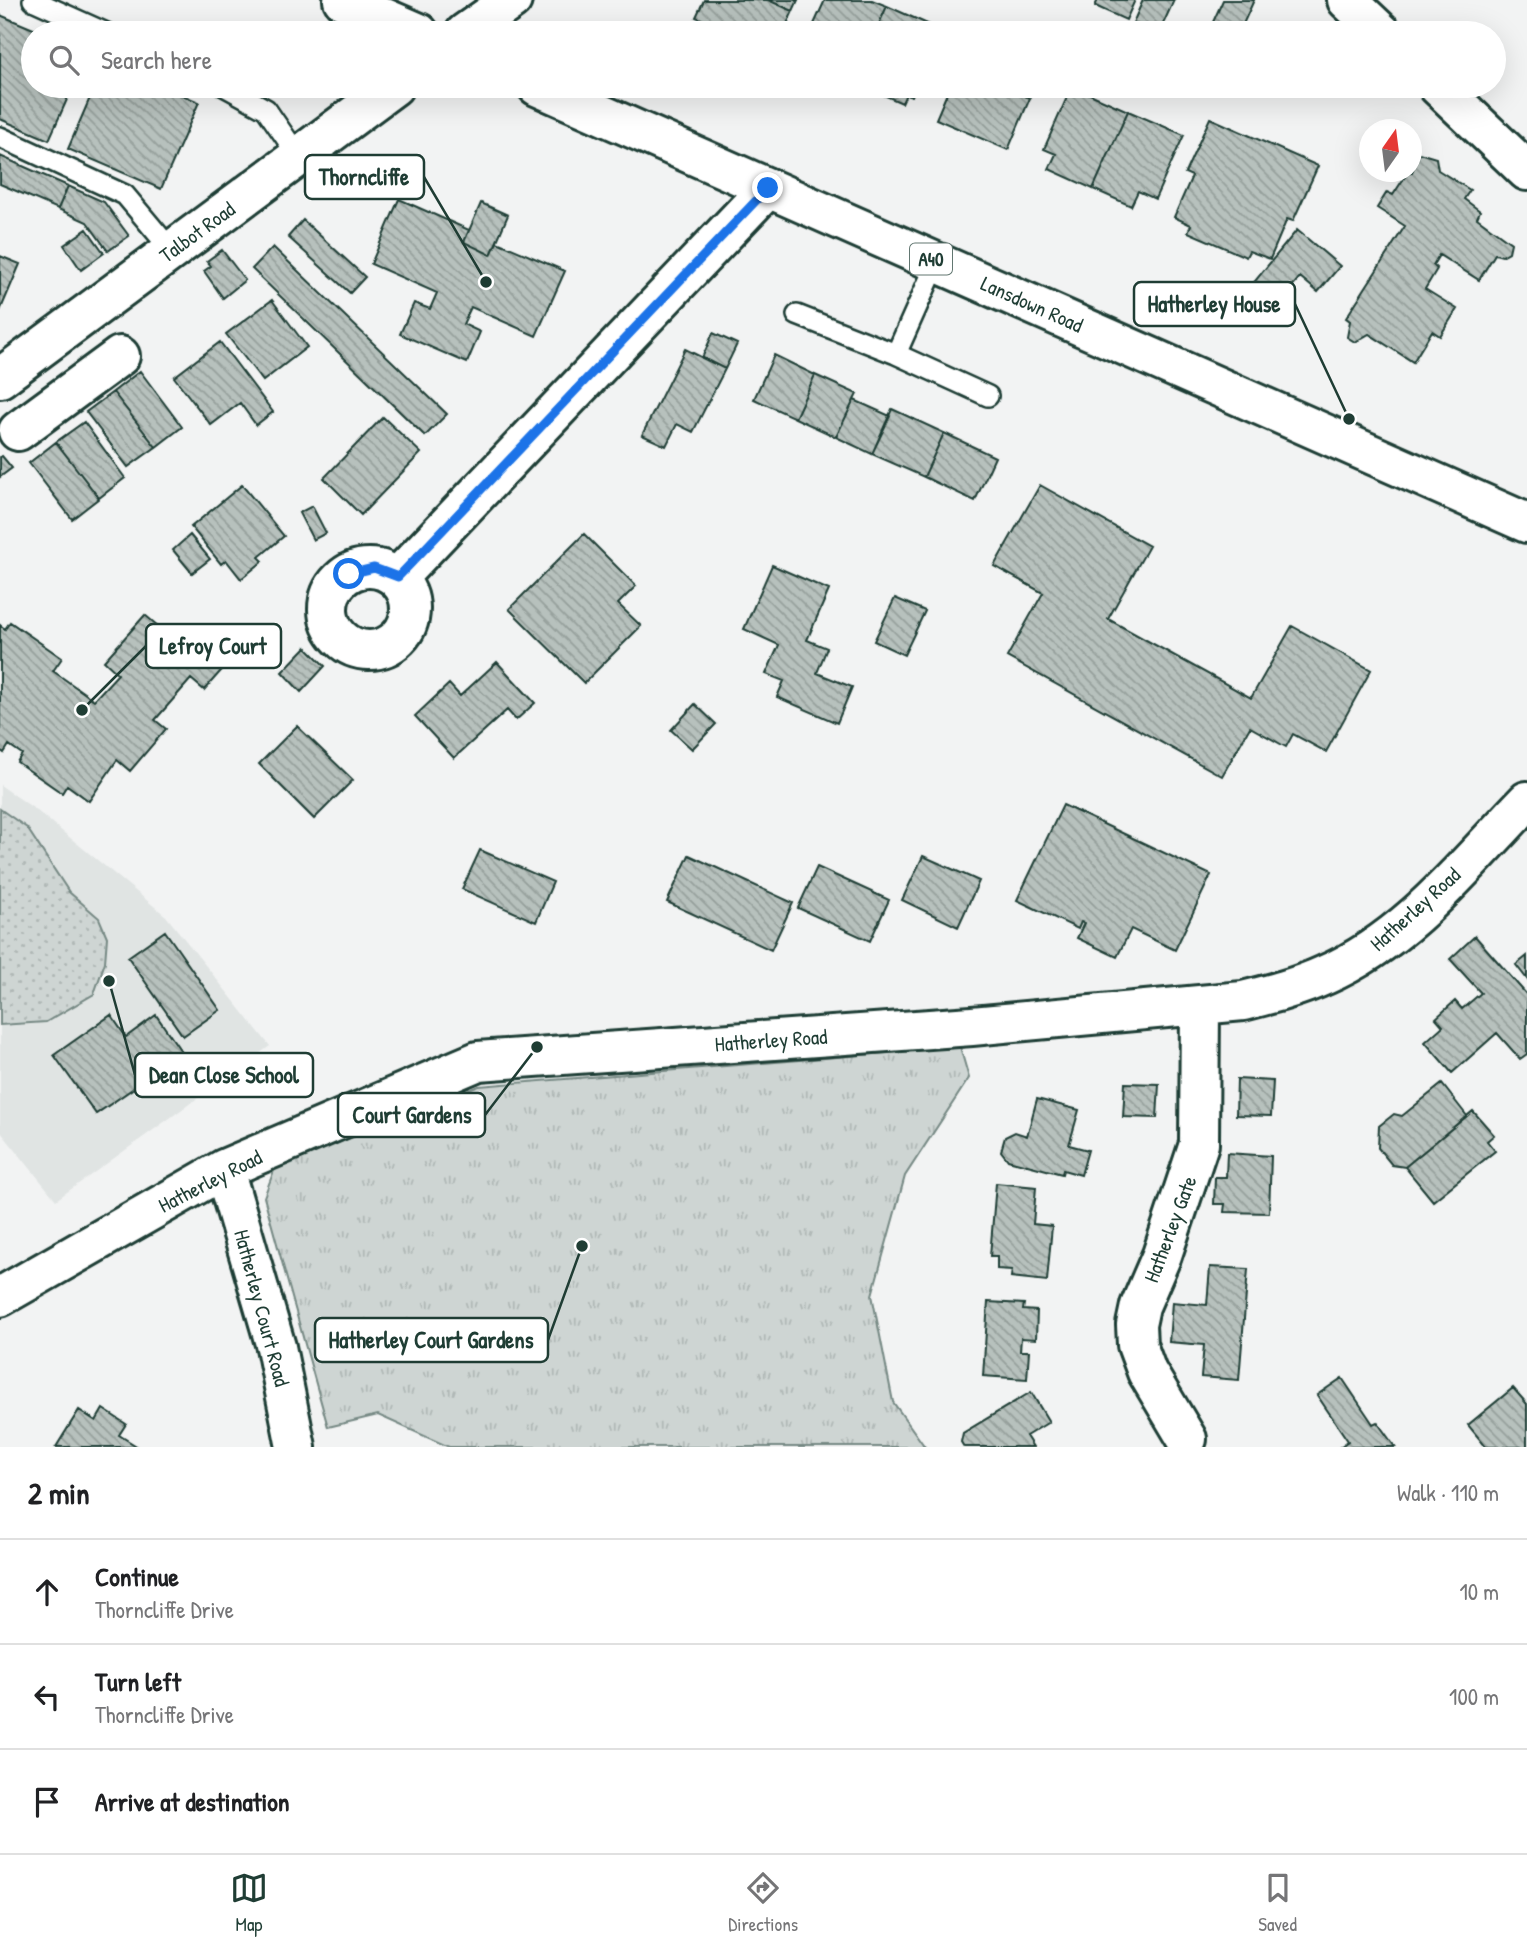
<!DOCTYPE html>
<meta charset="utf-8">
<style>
:root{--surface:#fff;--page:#f6f6f6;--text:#202124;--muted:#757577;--line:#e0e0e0;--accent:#1f3d34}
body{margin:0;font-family:"Patrick Hand",sans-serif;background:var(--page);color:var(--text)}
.compass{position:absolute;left:1359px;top:119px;width:63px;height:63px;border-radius:50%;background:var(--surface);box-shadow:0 7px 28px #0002;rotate:14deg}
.stop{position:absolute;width:21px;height:21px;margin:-16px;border:5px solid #1a73e8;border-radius:50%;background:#fff}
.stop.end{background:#1a73e8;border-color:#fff;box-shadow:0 2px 7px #0008}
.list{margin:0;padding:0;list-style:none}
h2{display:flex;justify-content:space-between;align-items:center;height:91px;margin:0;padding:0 28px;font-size:30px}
h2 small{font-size:23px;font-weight:400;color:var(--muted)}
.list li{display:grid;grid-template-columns:46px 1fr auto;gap:21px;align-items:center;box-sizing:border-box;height:105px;padding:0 28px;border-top:2px solid var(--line)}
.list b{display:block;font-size:26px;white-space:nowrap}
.list p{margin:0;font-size:23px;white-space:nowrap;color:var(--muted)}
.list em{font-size:23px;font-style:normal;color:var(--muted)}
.icon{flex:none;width:38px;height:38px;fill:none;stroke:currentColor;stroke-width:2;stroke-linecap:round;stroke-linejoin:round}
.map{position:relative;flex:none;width:1527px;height:1447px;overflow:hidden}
.search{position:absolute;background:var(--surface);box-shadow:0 7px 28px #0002;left:21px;right:21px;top:21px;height:77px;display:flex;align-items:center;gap:18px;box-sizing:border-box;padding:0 24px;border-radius:38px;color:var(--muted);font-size:26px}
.sheet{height:406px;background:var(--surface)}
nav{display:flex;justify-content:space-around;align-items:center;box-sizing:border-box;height:98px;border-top:2px solid var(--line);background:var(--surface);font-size:19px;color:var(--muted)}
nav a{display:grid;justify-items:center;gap:4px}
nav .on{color:var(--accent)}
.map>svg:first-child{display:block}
.built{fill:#e0e4e3}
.grass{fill:url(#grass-dots);stroke:#768984;stroke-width:2}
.park{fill:url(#park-tufts);stroke:#768984;stroke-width:2}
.building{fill:url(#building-back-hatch);stroke:#1f3d34;stroke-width:2}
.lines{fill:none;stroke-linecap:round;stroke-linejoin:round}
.lane-casing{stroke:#1f3d34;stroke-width:24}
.street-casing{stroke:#1f3d34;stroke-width:44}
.secondary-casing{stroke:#1f3d34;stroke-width:44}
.highway-casing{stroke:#1f3d34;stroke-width:44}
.lane{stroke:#fff;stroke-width:19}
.street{stroke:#fff;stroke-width:38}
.secondary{stroke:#fff;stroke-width:38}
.highway{stroke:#fff;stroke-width:38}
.route{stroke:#1a73e8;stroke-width:9}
.labels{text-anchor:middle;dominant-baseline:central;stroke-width:5;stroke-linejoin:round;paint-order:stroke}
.shield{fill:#fff;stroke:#627771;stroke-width:2}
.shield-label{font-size:19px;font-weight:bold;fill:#1f3d34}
.street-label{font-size:21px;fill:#1f3d34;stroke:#fff}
.leader{fill:none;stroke:#1f3d34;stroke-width:2.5}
.callout-dot{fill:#1f3d34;stroke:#fff;stroke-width:2.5}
.callout{fill:#fff;stroke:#1f3d34;stroke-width:2.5}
.callout-label{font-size:23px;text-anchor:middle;font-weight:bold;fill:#1f3d34}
</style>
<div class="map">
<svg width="1527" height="1447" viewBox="0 0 1527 1447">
<defs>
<pattern id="grass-dots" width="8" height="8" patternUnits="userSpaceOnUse" patternTransform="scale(1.75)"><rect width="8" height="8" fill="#ced5d3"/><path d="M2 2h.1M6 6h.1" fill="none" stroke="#b0b8b6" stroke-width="1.8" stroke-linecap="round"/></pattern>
<pattern id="park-tufts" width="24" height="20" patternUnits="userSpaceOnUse" patternTransform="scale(1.75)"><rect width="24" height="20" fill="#ced5d3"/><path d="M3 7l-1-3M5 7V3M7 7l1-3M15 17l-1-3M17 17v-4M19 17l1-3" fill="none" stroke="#b0b8b6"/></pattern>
<pattern id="building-back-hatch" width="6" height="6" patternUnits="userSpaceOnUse" patternTransform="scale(1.75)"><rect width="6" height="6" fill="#b7c1bd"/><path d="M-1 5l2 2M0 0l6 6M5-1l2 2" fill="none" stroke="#949e9a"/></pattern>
</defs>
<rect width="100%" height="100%" fill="#f2f3f3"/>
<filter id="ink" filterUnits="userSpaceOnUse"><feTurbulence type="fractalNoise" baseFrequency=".0143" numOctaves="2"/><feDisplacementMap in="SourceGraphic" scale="14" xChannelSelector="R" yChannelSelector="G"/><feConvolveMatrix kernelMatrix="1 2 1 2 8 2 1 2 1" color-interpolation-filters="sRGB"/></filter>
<g filter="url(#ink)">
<path class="built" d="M0,785L36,810L166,916L270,1046L56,1200L0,1131Z"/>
<path class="grass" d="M0,809L27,828L69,892L99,918L107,937L105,962L94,994L46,1022L0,1025Z"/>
<path class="park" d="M960,1047L969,1078L905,1176L872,1295L893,1402L925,1447H449L378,1415L328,1427L264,1197L275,1168L479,1086Z"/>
<path class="building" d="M704,0H768L793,11L783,33H733L696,17Z
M768,0H798L793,11Z
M825,0H872L887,6L875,33H810Z
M1098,0H1135L1126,20L1095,6Z
M1143,0H1174L1159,33L1133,23Z
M1223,0H1254L1239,33H1208Z
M887,6L941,30L939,33H875Z
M0,15L43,33H33V86H73L49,140L0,119Z
M95,86H161L199,102L161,189L68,149Z
M863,86H916L912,96L906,94L902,103Z
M950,86H1014L1012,91L1030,98L1008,150L936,119Z
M1072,86L1128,111L1093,189L1049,169L1056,154L1044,149Z
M1128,111L1184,135L1155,199L1138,191L1131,206L1093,189Z
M1210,118L1318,166L1293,221L1287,219L1270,259L1249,251L1246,257L1188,232L1191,225L1174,217L1192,176L1185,173Z
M1419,153L1436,158L1438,170L1470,190L1464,199L1480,211L1477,218L1511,243L1509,252L1502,256L1495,254L1479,280L1439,255L1433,265L1437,269L1425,289L1457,309L1440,336L1432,331L1413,362L1369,334L1355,342L1347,337L1350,321L1346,318L1405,226L1377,208L1387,192L1393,195L1408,172H1412Z
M0,156L68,186L58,209L0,184Z
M68,186L104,202L129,236L108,251L87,222L58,209Z
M399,199L469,230L464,242L491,255L497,242L565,271L536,336L471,307L463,324L480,332L467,363L400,334L414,303L430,309L437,293L371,264Z
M481,203L508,215L491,255L464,242Z
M303,220L365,277L350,293L288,237Z
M87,229L104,253L81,270L64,245Z
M1297,230L1340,266L1318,292L1300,277L1262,323L1237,303Z
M273,247L447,414L425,436L252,269Z
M222,250L245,280L223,298L204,271L211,266L207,261Z
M0,256L20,264L0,311Z
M272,300L307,347L263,381L226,334Z
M713,333L737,344L725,369L702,358Z
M220,342L273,412L256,425L240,403L211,425L174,377Z
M685,349L725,369L693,432L677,424L666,446L642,435Z
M774,355L815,375L795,418L754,399Z
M140,371L182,427L156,447L113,392Z
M815,375L857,394L836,437L795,418Z
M113,392L156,447L128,467L86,412Z
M854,400L890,416L872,454L836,437Z
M892,409L944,433L924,477L872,454Z
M383,417L421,453L361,515L324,478Z
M84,422L125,478L99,498L56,442Z
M944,433L995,457L975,501L924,477Z
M56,442L99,498L72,519L29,463Z
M2,456L12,468L0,477V457Z
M242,485L284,536L259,557L263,561L241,579L226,560L221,564L191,527Z
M1040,485L1149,546L1108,619L1251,698L1292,626L1371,670L1326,752L1293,734L1286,747L1250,727L1222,776L1007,657L1043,593L994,566Z
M312,506L326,533L313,540L299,513Z
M584,534L636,586L618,604L641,626L584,683L509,609Z
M190,535L210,559L192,573L173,550Z
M772,565L829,590L807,640L827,648L817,673L852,687L837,723L777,697L784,681L766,674L779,645L744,629Z
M895,598L925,611L904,655L874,641Z
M145,615L192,655L204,642L228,663L204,690L191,679L155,720L166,729L130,771L117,760L89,801L67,785L62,793L17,762L22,754L9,745L4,753L0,750V625L5,629L10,622L62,658L53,671L94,700L118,674L104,661Z
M306,647L325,666L301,692L282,672Z
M497,662L535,703L516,720L507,710L454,758L415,716L449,684L460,696Z
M695,704L716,724L692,749L671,730Z
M297,726L353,780L314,819L259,764Z
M1063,805L1211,875L1175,950L1131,929L1117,957L1077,938L1084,923L1081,922L1078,929L1017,900Z
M480,850L553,882L536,922L462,889Z
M689,855L793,903L771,950L667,902Z
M923,856L979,881L958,927L902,900Z
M817,867L889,900L870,941L798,908Z
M165,931L220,1010L183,1036L128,957Z
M1475,936L1527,995V1054L1520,1059L1497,1033L1452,1073L1425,1042L1443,1026L1436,1018L1455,1001L1462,1009L1481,993L1450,959Z
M1527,956V979L1516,965Z
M111,1015L126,1037L156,1015L183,1054L96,1114L54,1055Z
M1237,1079L1273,1081L1271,1116L1236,1115Z
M1125,1083L1159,1084L1157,1118L1123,1117Z
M1442,1084L1467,1116L1405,1167L1392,1165L1378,1148L1379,1126L1394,1114L1402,1116Z
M1037,1099L1079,1110L1069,1145L1088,1150L1081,1175L1063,1170L1062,1174L1008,1160L1001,1151L1005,1137L1015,1132L1027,1136Z
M1473,1111L1494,1135L1487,1141L1495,1151L1433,1201L1405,1167Z
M1227,1153L1271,1156L1269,1213L1224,1212L1225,1204H1214L1215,1177H1226Z
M996,1183L1036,1187L1033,1224L1052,1226L1047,1281L1011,1277L1012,1270L997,1269V1256H990Z
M1210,1267L1248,1269L1239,1380L1201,1377L1204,1345L1169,1342L1172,1302L1207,1305Z
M988,1302L1024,1304L1023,1310L1037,1311L1036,1339L1021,1338L1020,1351H1029L1027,1379L983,1376Z
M1342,1378L1373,1424L1377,1422L1395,1447H1340L1348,1441L1317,1395Z
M1513,1388L1527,1404V1447H1486L1468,1425Z
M1031,1392L1049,1422L1026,1436L1033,1447H964L961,1442L963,1433Z
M103,1409L126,1424L119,1435L138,1447H56L79,1410L96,1421Z"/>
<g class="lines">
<g class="lane-casing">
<path id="lane" d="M33,0L106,33
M224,86L266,109L299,157
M0,137L125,195L172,251
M797,315L896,354L988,396
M896,354L937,262"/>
</g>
<g class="street-casing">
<path id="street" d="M0,378L394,86
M18,431L120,356
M328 609a41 41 0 1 1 82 0a41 41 0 1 1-82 0Z
M398,577L768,188
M224,1169L276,1347L296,1447
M0,1297L224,1169L478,1061L972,1026L1243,1001C1271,994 1299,987 1325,975C1408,939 1466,864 1527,801
M1187,1439L1147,1372L1137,1345L1136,1325L1140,1306L1162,1255L1199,1144L1200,1006"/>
</g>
<g class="secondary-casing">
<path id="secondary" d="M1347,0L1382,33
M465,33L512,0
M1438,86L1527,171"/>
</g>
<g class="highway-casing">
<path id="highway" d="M343,0L419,33
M537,86L1527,523"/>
</g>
<use href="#lane" class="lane"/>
<use href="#street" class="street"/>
<use href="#secondary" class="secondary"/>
<use href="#highway" class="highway"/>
</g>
</g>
<g class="lines" filter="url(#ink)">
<path class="route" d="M349,574L374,568L398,577L768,188"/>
</g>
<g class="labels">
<rect class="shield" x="910" y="243.5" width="42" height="31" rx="5"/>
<g class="shield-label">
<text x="931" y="259">A40</text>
</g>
<g class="street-label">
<text transform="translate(197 232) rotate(-36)">Talbot Road</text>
<text transform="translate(1032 304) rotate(24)">Lansdown Road</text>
<text transform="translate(1415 909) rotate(-42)">Hatherley Road</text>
<text transform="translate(771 1040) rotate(-4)">Hatherley Road</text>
<text transform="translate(210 1181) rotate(-27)">Hatherley Road</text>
<text transform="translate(1170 1229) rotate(-69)">Hatherley Gate</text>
<text transform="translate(262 1308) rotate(75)">Hatherley Court Road</text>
</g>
</g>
<path class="leader" d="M486 282L424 177M1349 419L1295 304M82 710L146 646M109 981L135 1075M537 1047L485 1115M582 1246L548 1340"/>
<g class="callout-dot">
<circle cx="486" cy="282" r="7"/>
<circle cx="1349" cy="419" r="7"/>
<circle cx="82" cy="710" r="7"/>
<circle cx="109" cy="981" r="7"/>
<circle cx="537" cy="1047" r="7"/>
<circle cx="582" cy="1246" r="7"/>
</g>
<g class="callout">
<rect x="305" y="155" width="119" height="44" rx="7"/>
<rect x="1134" y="282" width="161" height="44" rx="7"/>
<rect x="146" y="624" width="135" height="44" rx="7"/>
<rect x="135" y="1053" width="178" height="44" rx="7"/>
<rect x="338" y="1093" width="147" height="44" rx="7"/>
<rect x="315" y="1318" width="233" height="44" rx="7"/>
</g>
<g class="callout-label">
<text x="364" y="185">Thorncliffe</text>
<text x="1214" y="312">Hatherley House</text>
<text x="213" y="654">Lefroy Court</text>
<text x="224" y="1083">Dean Close School</text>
<text x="412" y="1123">Court Gardens</text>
<text x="431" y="1348">Hatherley Court Gardens</text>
</g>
</svg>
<svg class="compass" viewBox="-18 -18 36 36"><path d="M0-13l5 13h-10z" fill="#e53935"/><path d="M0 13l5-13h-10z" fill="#757577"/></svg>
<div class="stop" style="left:349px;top:574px"></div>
<div class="stop end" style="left:768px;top:188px"></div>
<div class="search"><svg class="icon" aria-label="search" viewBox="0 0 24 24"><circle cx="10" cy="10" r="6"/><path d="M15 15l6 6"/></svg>Search here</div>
</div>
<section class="sheet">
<h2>2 min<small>Walk · 110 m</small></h2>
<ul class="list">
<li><svg class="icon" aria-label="ahead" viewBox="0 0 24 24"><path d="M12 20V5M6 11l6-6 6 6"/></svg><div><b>Continue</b><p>Thorncliffe Drive</p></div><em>10 m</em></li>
<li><svg class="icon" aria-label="left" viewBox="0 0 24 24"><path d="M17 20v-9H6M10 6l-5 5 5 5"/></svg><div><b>Turn left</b><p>Thorncliffe Drive</p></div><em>100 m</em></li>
<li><svg class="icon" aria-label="arrive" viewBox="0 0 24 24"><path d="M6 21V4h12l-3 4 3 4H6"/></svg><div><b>Arrive at destination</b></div></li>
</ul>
</section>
<nav>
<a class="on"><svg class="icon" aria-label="map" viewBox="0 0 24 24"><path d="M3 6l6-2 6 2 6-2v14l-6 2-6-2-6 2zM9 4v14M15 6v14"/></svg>Map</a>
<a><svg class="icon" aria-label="directions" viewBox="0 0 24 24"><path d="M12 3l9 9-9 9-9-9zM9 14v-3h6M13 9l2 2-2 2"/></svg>Directions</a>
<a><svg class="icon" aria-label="saved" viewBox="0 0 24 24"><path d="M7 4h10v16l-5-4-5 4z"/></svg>Saved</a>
</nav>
